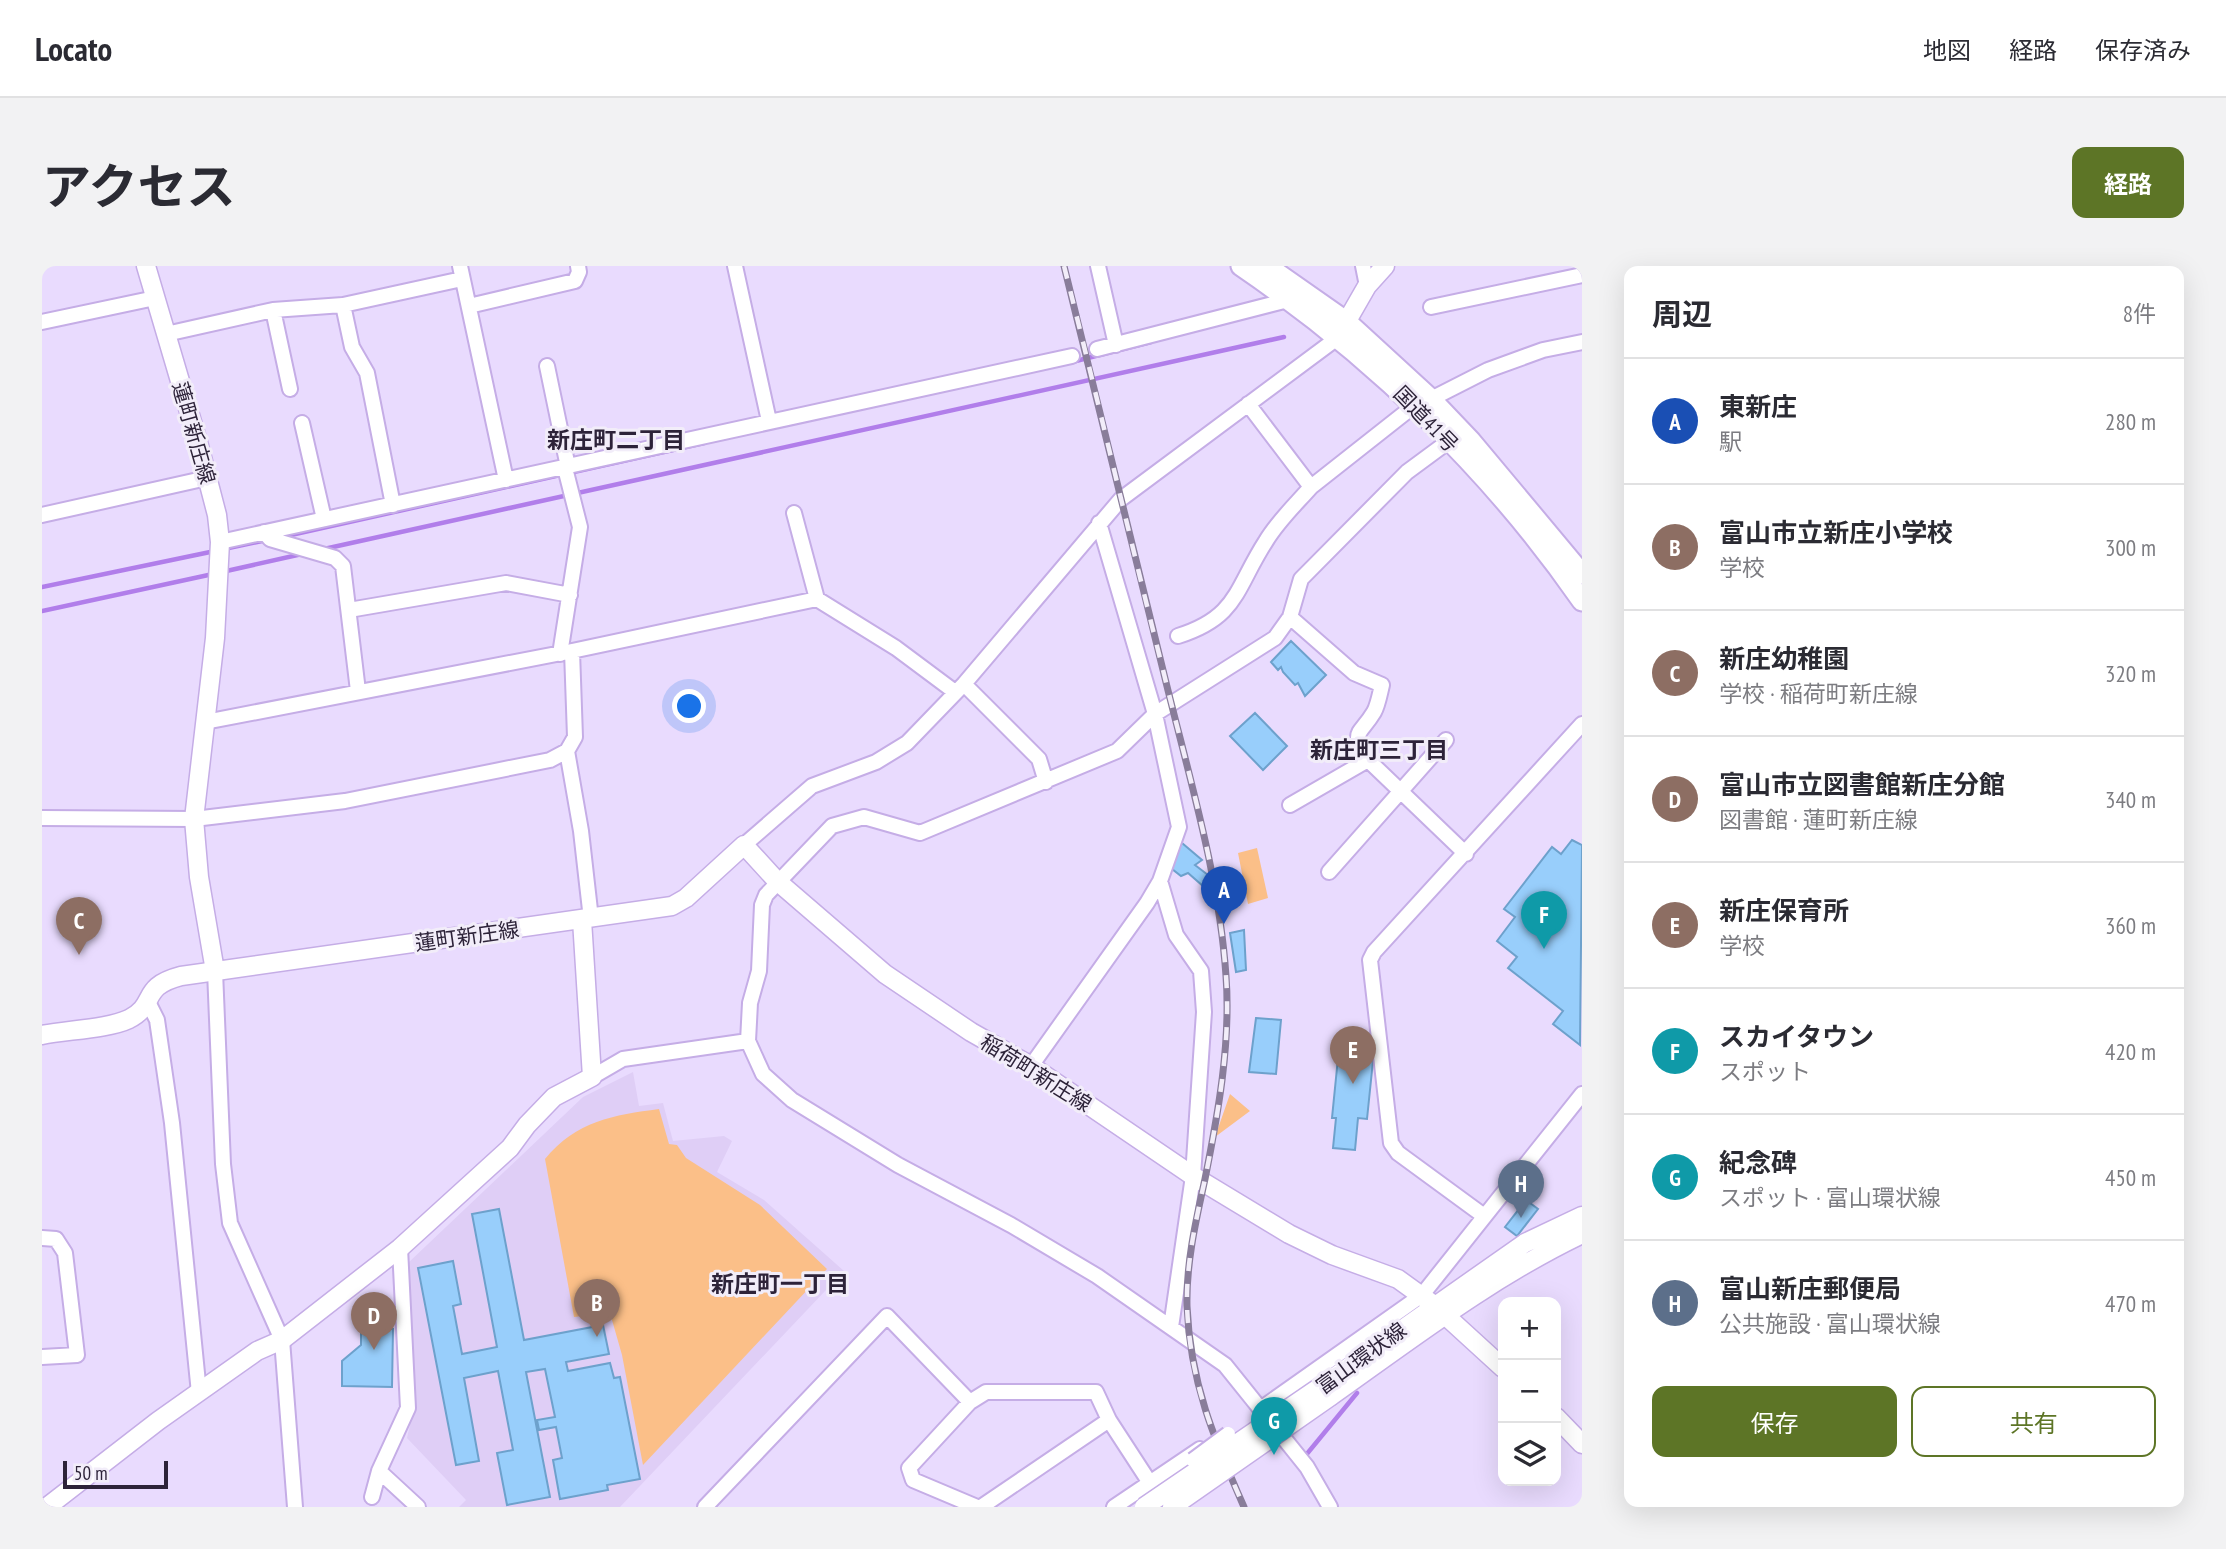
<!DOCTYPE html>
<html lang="ja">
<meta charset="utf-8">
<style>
:root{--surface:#fff;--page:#f2f2f3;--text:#2b2b33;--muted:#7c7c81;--line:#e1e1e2;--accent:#5d7526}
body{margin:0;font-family:"PT Sans Narrow","Noto Sans JP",sans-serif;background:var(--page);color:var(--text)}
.controls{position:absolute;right:21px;bottom:21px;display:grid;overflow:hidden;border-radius:14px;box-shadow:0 7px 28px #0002}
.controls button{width:63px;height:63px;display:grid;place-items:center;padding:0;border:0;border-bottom:2px solid var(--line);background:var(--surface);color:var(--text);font:35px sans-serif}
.scale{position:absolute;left:21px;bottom:18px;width:105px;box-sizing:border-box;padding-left:7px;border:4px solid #2d2339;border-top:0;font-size:19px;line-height:24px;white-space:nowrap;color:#2d2339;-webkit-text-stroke:5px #f2edf9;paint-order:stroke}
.you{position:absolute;left:648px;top:441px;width:24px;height:24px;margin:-18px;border:5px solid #fff;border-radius:50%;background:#1a73e8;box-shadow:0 0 0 10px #1a73e833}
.badge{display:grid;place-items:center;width:46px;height:46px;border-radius:50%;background:var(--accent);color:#fff;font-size:23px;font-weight:700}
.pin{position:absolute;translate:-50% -58px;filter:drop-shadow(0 2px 4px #0008)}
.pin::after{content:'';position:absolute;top:37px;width:24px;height:21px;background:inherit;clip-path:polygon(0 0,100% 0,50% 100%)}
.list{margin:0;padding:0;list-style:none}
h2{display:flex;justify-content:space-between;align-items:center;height:91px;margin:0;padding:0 28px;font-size:30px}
h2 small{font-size:23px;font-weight:400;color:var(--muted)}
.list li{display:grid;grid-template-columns:46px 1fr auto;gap:21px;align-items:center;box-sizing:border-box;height:126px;padding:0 28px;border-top:2px solid var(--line)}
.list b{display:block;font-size:26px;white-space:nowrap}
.list p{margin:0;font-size:23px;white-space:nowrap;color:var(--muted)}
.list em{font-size:23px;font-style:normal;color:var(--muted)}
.actions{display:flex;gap:14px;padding:21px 28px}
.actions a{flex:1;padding:16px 0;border:2px solid var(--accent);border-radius:14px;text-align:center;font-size:24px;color:var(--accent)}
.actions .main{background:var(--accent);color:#fff}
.icon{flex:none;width:38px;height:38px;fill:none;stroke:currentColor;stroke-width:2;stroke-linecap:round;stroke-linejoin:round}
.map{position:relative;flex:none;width:1540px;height:1241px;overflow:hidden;border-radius:14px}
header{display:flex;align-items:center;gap:42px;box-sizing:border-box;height:98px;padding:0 35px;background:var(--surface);border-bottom:2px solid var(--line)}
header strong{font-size:33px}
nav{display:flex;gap:38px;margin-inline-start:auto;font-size:24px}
.intro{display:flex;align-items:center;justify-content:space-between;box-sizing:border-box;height:168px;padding:0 42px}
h1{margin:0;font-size:49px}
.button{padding:18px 32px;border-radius:14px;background:var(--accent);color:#fff;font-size:24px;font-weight:700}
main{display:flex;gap:42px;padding:0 42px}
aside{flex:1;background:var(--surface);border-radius:14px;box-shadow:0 7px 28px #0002}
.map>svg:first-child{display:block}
.built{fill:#dfcef6}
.green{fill:#fbbf88}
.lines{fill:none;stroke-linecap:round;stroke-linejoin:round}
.stream{stroke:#b17eea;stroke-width:4.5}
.building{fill:#98cefb;stroke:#6da1cc;stroke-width:2}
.minor-casing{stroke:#c5ade6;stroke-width:18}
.major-casing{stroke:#c5ade6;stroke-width:21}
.highway-casing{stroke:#c5ade6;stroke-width:23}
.minor{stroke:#fff;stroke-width:14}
.major{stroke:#fff;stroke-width:18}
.highway{stroke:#fff;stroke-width:19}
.rail-casing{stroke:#897d9a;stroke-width:7}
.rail{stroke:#f2edf9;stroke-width:4.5;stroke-dasharray:13;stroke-linecap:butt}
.minor-bridge-casing{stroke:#c5ade6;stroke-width:18;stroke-linecap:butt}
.major-bridge-casing{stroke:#c5ade6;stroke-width:21;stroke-linecap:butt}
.minor-bridge{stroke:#fff;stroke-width:14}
.major-bridge{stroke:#fff;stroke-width:18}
.labels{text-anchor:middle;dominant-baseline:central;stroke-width:6;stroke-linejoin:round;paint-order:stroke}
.street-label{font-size:21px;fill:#2d2339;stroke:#f2edf9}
.neighbourhood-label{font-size:23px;font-weight:bold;fill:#2d2339;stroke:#f2edf9}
</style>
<header>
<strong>Locato</strong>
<nav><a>地図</a><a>経路</a><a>保存済み</a></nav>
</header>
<div class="intro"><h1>アクセス</h1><a class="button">経路</a></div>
<main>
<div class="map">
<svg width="1540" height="1241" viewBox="0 0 1540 1241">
<rect width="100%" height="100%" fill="#e9dbfe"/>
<path class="built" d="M591,806L597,840L621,837L631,875L682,870L690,875L675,906L722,934L802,1005L578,1241H417L424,1234L365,1172L373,1136L366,997L541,831Z"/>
<path class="green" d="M1215,582L1226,632L1206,638L1196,587Z
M1188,828L1208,845L1173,871Z
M617,843L627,878L635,879L644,892L718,939L785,1003L601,1199L580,1089L568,1047L532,1051L503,893C534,855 572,849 617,843Z"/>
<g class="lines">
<path class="stream" d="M1030,96L1109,76
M240,271L662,177
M182,283L225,274
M282,283L1242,71
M180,306L260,288
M0,321L173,285
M0,345L171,308
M1264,1189L1315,1127"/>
</g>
<path class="building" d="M1249,375L1284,409L1263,430L1256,417L1253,419L1241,406L1239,401L1236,404L1229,396Z
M1213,447L1245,480L1221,504L1188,470Z
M1530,574L1540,579L1538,779L1511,758L1521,745L1466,702L1475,691L1455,675L1473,651L1462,643L1510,581L1519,588Z
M1140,577L1160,594L1153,599L1166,609L1161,620L1146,607L1139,610L1125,599Z
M1202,664L1204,704L1194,706L1188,667Z
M1214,752L1239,754L1234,808L1207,806Z
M1297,782L1332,785L1325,853L1316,852L1313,884L1291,882L1294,852H1290Z
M1484,934L1496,943L1475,970L1463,961Z
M457,943L482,1074L561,1059L567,1088L524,1096L526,1105L568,1097L572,1112L578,1111L598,1213L565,1219L566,1224L518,1233L511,1194L520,1192L514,1161L497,1164L495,1154L513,1151L503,1103L484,1106L508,1231L465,1239L455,1187L471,1184L456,1105L422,1112L437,1195L414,1199L376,1002L411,995L419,1038L411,1040L420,1088L455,1081L430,948Z
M319,1063H351L350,1121L300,1120V1095L319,1079Z"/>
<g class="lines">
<g class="minor-casing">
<path id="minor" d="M418,0L464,214
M693,0L727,155
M1056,0L1074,79
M1321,0L1325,20
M301,39L310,81L325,107L351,239
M427,40L533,15L537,6L536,0
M1389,41L1540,9
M231,44L248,123
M0,56L113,32
M124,68L231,44L301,39L420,13
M1055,83L1246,34
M505,100L526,201
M1389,133L1446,104L1501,84L1540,76
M260,157L282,253
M1269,221L1373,139
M752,247L775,333
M0,249L165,212
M222,266L228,273L293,292L301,300L316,425
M178,276L1030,90
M307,344L464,317L528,329
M1248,351L1312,407L1340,419C1338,427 1336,439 1332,446C1317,471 1308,463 1326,494L1424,588
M1136,370C1196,351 1193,323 1224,275C1236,255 1253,239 1269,221L1206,138
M518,388L538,261L523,202
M922,418L997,493L1004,516
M163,456L530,385L775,333L854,382L913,426
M525,485L539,565L549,653
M1248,539L1326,494
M0,552L152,553L303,535L508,494L525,485L533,471L530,385
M702,579L770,520L834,496L865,477L922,418L1079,233L1294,73
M1287,606L1404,474
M1118,615L1134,669L1159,705L1162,746L1151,910L1129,1061
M173,705L181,898L188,957L240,1074L253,1241
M106,736L115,754L130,857L157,1127
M989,800L1105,637L1118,615L1137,561L1113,448L1057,257
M550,811L581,793L706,775
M1442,950L1356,887L1349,877L1328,694L1332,686L1540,458
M0,972L14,973L23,987L35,1089L0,1091
M1220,1142L1380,1029L1540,828
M1067,1154L1108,1217
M337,1205L376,1241
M330,1231L337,1205L366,1142L358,982
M663,1241L845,1050L928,1136
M935,1241L871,1214L867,1202L928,1136L944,1126H1054L1067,1154L939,1241
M1072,1241L1158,1183
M1288,1241L1265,1201L1183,1099L1055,1010L969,959L856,899L750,834L721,808L706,775L708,737L717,705L720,639L724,629L790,560L822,551L878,567L1075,485L1113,448L1233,372L1248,351L1259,313L1365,206L1407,175"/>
</g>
<g class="major-casing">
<path id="major" d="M104,0L156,176L175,249L178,276L173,372L152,553L157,611L173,705
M1298,67L1325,20L1343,0
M0,769C24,764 66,763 87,753C116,738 97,721 139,710L630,640L644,632L702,579L735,615L843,708L929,766L989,800L1151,910L1247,968L1290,989L1356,1013L1392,1039L1461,1102
M1281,1119L1483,977L1540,950
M1289,1130C1371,1072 1450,1011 1540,968
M1514,1151L1540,1178
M5,1241L116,1155L215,1085L240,1074L358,982L468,882L485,859L512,831L550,811L540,654"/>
</g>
<g class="highway-casing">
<path id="highway" d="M1199,0C1331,90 1449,204 1540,335
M1225,0L1305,56L1389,133L1429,175L1540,308"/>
</g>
<use href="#minor" class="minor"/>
<use href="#major" class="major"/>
<use href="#highway" class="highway"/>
<g class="rail-casing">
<path id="rail" d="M1022,0C1056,134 1087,269 1121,404C1145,504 1177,607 1184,710C1189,777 1176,848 1163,913C1154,954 1144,997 1145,1040C1148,1116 1172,1173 1202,1241"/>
</g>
<use href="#rail" class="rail"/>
<g class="minor-bridge-casing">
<path id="minor-bridge" d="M1151,1194L1186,1168"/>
</g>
<g class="major-bridge-casing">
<path id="major-bridge" d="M1102,1241L1281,1119
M1130,1241L1289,1130"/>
</g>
<use href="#minor-bridge" class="minor-bridge"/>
<use href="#major-bridge" class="major-bridge"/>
</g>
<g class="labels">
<g class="street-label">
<text transform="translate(1384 153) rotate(46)">国道41号</text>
<text transform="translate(152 167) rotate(74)">蓮町新庄線</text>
<text transform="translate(425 670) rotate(-8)">蓮町新庄線</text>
<text transform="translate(994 807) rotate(32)">稲荷町新庄線</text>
<text transform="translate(1319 1092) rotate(-36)">富山環状線</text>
</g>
<g class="neighbourhood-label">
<text x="574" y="173">新庄町二丁目</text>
<text x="1337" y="483">新庄町三丁目</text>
<text x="738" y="1017">新庄町一丁目</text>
</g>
</g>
</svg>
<div class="controls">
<button>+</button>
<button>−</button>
<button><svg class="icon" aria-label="layers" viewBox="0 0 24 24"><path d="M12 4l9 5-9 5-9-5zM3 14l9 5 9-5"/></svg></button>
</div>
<div class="scale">50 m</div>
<div class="you"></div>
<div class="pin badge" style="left:1182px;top:658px;background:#1a4fb4">A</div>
<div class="pin badge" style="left:555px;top:1071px;background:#8d6e63">B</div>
<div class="pin badge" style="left:37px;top:689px;background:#8d6e63">C</div>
<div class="pin badge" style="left:332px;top:1084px;background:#8d6e63">D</div>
<div class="pin badge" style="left:1311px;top:818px;background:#8d6e63">E</div>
<div class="pin badge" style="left:1502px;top:683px;background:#0f9aa8">F</div>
<div class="pin badge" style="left:1232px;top:1189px;background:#0f9aa8">G</div>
<div class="pin badge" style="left:1479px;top:952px;background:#5c6f8a">H</div>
</div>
<aside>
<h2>周辺<small>8件</small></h2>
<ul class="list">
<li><span class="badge" style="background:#1a4fb4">A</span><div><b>東新庄</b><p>駅</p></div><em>280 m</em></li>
<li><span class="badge" style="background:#8d6e63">B</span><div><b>富山市立新庄小学校</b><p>学校</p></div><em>300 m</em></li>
<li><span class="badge" style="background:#8d6e63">C</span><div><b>新庄幼稚園</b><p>学校 · 稲荷町新庄線</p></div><em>320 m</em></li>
<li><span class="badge" style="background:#8d6e63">D</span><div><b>富山市立図書館新庄分館</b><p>図書館 · 蓮町新庄線</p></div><em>340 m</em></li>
<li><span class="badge" style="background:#8d6e63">E</span><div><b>新庄保育所</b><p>学校</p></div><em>360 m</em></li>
<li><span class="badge" style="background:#0f9aa8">F</span><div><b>スカイタウン</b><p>スポット</p></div><em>420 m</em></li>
<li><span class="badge" style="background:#0f9aa8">G</span><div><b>紀念碑</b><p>スポット · 富山環状線</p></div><em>450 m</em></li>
<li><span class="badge" style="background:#5c6f8a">H</span><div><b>富山新庄郵便局</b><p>公共施設 · 富山環状線</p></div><em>470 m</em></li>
</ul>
<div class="actions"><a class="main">保存</a><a>共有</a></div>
</aside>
</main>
